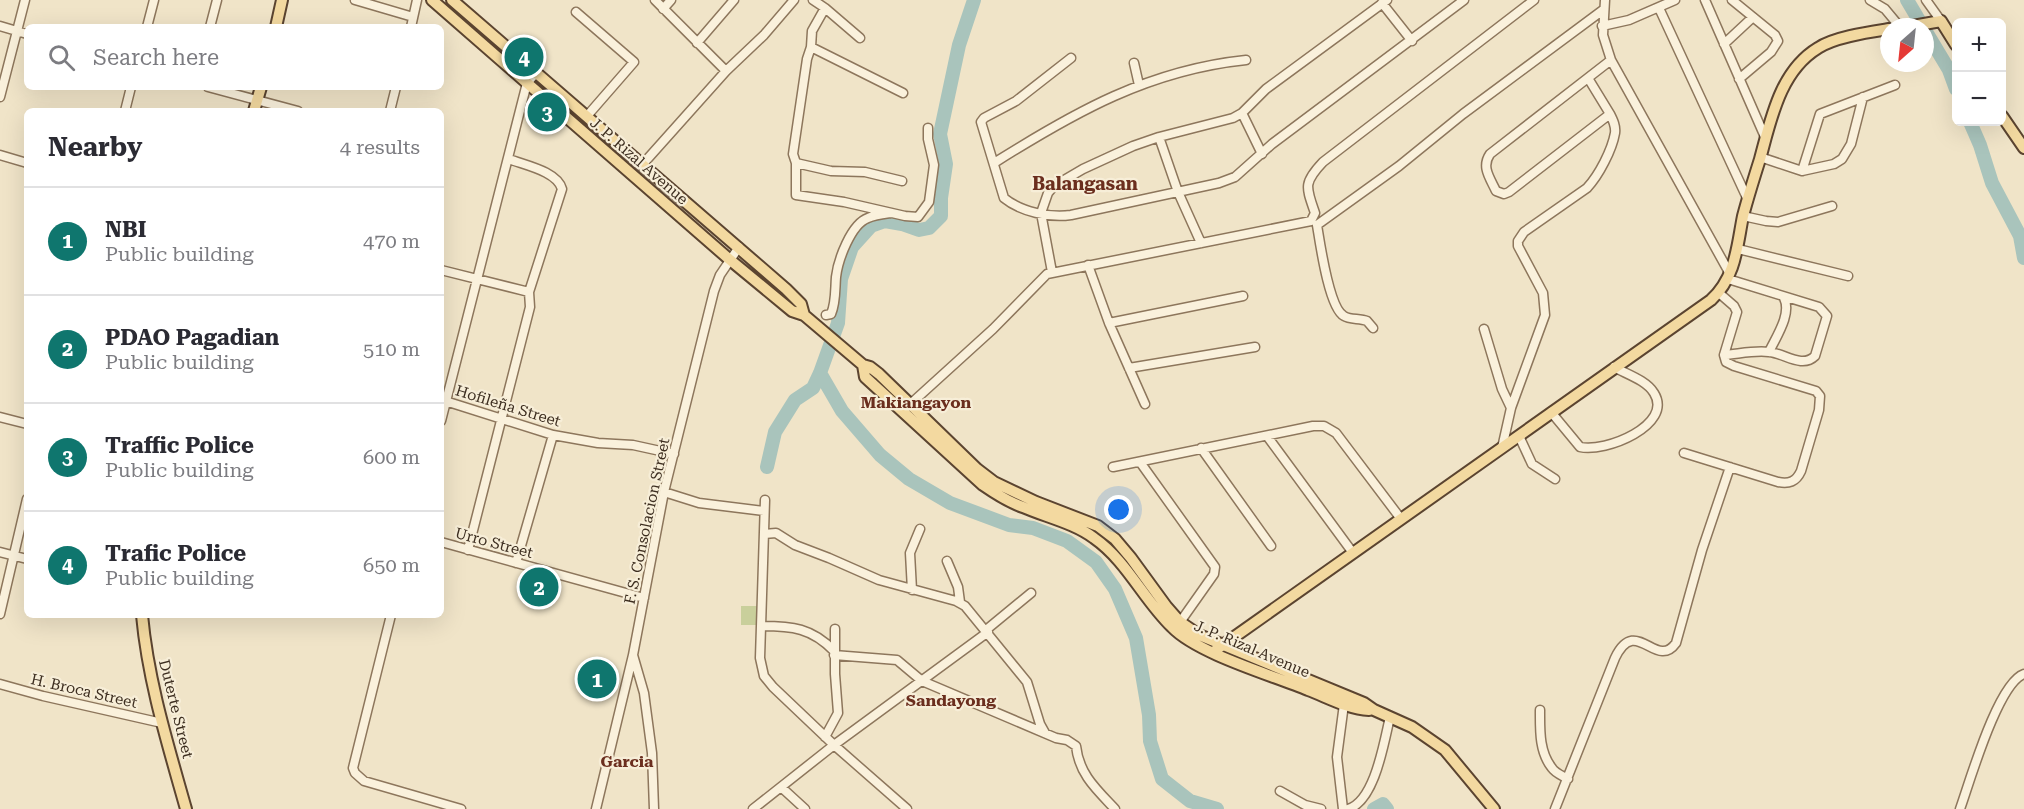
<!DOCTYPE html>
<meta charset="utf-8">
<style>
:root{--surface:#fff;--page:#f7f7f7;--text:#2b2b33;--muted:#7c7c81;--line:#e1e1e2;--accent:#0f766e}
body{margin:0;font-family:"Roboto Serif",serif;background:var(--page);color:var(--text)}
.controls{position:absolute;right:18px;top:18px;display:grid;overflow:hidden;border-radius:9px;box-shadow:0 6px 24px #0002}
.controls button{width:54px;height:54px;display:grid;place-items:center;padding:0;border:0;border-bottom:2px solid var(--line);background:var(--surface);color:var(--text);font:30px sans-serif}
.compass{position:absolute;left:1880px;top:18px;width:54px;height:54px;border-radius:50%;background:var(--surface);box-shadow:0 6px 24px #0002;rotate:207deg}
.you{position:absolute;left:1119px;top:510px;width:21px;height:21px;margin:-15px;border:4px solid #fff;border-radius:50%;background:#1a73e8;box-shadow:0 0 0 9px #1a73e833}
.badge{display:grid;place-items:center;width:39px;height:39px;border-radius:50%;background:var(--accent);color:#fff;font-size:20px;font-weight:700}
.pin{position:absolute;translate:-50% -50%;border:3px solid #fff;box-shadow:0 2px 6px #0006}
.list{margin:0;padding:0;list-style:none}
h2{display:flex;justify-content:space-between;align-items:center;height:78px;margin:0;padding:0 24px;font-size:26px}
h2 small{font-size:20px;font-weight:400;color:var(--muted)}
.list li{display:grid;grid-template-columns:39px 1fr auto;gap:18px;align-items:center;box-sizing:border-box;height:108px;padding:0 24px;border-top:2px solid var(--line)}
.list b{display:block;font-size:22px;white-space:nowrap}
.list p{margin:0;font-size:20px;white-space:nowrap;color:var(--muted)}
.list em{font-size:20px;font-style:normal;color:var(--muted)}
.icon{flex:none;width:33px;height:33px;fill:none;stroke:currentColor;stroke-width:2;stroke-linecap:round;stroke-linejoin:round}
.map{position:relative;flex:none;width:2024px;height:809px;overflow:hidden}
.search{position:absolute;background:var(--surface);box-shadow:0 6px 24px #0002;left:24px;top:24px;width:420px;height:66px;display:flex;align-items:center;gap:15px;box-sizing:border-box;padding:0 21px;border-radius:9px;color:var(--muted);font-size:22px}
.panel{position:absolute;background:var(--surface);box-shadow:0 6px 24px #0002;left:24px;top:108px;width:420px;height:510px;border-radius:9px}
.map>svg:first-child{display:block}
.green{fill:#c9cf9b}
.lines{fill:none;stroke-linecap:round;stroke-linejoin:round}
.river{stroke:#a9c4bc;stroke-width:14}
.minor-casing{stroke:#8d765c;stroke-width:11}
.major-casing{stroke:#5b4430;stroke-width:14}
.minor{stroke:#faf1dc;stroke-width:8}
.major{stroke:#f3d9a0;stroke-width:10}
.labels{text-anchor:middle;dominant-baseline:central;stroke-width:4.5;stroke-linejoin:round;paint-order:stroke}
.street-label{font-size:15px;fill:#3d2e20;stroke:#f7eed8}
.neighbourhood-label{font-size:16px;font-weight:bold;fill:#6b2e1e;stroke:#f7eed8}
.quarter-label{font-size:18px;font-weight:bold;fill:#6b2e1e;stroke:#f7eed8}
</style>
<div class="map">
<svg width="2024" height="809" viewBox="0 0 2024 809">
<rect width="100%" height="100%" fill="#f0e4c8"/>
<path class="green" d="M741,606H759V625H741Z"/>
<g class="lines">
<path class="river" d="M1907,0L1923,27
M1925,30L1949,70L1956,89
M1970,122L1980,145L1992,183L2020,236L2024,258
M820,373L842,411L880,455L909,479L950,503L1009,525L1033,528L1067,541L1096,562L1115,589L1136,638L1149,715L1150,741L1162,779L1190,801L1217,809
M767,467L775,432L795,400L813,388L820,373L838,323L841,279L852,247L871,226L885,221L902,224L919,230L929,228L941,216V198L946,164L940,134L959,45L974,0
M1374,809L1383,804L1387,809"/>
<g class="minor-casing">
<path id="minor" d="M355,0L413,17
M655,0L726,71
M813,0L825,8L860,38
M1605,0L1603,35L1611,60L1730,274
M1705,0L1765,137
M1732,0L1775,35L1778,41L1771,52L1739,79
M1870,0L1885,9L1900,27
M1926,0L1941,21
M1382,3L1412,41
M825,8L812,31L811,47L807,59L793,154L796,163V195L844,202L905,216L918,217L929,202L934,165L928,139V128
M1659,8L1748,200
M663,9L671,0
M576,12L634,62L587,116
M0,26L27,34
M1602,26L1629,20L1675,0
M147,27L154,0
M210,27L217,0
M411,27L417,0
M697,43L734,0
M1724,44L1753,17
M811,47L903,93
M1071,58L1016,101L984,118L981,122L1004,198C1021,212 1050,218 1071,215L1219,183L1235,177L1272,144L1464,0
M1134,63L1139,85
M1588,78L1610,114L1509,192L1504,194L1496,191C1490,178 1481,167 1490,154L1611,60
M208,87L298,111
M0,97L25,0
M125,111L131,87
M390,111L396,87
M1242,113L1262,154
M1159,137L1178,192L1201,243
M0,155L27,163
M1760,157L1802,171L1834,164L1842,159L1851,144L1863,97
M796,163L831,171L865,172L902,181
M994,163C1075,112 1149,70 1246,60
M642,165L726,71L764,35L794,0
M1802,171L1820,114L1895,85
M1743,216L1766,221L1778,222L1832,206
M1738,249L1848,276
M1088,265L1109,323L1145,404
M441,270L529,292
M1052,272L1041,213L1048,193L1054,186L1083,169L1133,146L1159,137L1233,118L1242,113L1266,89L1387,0
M826,315L831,314C836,303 835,289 836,277C838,260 851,224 868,218C875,215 884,214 891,213
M1109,323L1243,296
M1373,328L1367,321C1360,318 1350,320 1344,316C1329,308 1320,243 1317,225L1399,166L1463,114L1603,10
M1484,329L1502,389L1511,408
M1769,352C1776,337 1792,314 1784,298
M1724,355C1738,354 1755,350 1769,352C1784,353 1802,369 1815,356L1827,316L1819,307L1728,279
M1129,368L1255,347
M442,400L553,435L598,443L633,445L674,454
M906,408L993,329L1047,274L1311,221L1315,213C1306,187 1303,183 1323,162L1534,0
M1551,412L1580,447C1605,453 1674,425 1654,393C1646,380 1626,374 1614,367
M0,417L27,424
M441,421L527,83L536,73
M1267,436L1353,553
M1519,436L1532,464L1555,479
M1201,448L1271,546
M1502,448L1511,408L1545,315L1543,293L1518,246V241L1524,232L1587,188C1599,175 1612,150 1615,133C1616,126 1613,120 1610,114
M1684,453L1778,482C1789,484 1796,482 1801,471L1819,410L1820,396L1816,391L1734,366L1726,362L1724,355L1737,312L1734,306L1719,293
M1140,462L1215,567L1214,574L1178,625
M1113,467L1313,426H1324L1336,433L1401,519
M664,492L699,503L764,511
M765,500L760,658L764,676L773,687L834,745L907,809
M764,534L776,533L795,545L829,558L879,580L956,601L965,606L1027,682L1040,724L1045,733
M441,542L644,598
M468,550L530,307L529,292L562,189C557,171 524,165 509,159
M0,552L27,559
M947,561L958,587L960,602
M516,563L553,435
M912,590L910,553L920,529
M0,614L27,499
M391,615L353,768L355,773L364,781L461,809
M762,626C792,626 812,628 834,651
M986,630L1031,593
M834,655L897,660L922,681L1056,738L1067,740L1076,746C1079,774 1096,789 1115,809
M0,684L43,696L162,723
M1540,710C1540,730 1539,752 1552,768C1555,773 1563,776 1568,779
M825,737L838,713L835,674V629
M781,787L805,809
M1280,791L1305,805L1321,809
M596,809L633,655
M654,809L652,753L644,693L633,655L664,492L714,291L720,275L739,247
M753,809L834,745L988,632
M1343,809L1337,757L1344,704
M1348,809C1375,801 1384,742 1390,717
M1555,809L1615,658C1636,614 1656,671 1676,643L1702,550L1730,467
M1960,809C1970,781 1998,683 2024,674"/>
</g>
<g class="major-casing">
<path id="major" d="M432,0L729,259L792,311L804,315L863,365L870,367L879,374L977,469L994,482L1036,502L1098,526L1115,539L1131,558L1166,606L1180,622L1199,635L1364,703L1374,710L1412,727L1445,750L1494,809
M452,0L786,289L801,304L804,315
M276,27L282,0
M1907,27L1941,21L1956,45
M254,111L261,87
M2002,116L2024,148
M863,365L865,377L983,485C996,494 1008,502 1023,507C1046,517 1074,523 1094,538C1127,561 1143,599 1172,627C1198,654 1272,675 1308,690C1327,697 1348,709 1369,710
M142,615C148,681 168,745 186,809
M1213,652L1711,300C1736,277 1737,246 1743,216C1748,197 1754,178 1760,159C1771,119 1780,71 1818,48C1834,37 1870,32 1889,29"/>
</g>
<use href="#minor" class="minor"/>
<use href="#major" class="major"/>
</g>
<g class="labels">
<g class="street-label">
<text transform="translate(639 161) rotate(41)">J. P. Rizal Avenue</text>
<text transform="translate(508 406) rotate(17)">Hofileña Street</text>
<text transform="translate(647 521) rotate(-78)">F. S. Consolacion Street</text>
<text transform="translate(494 543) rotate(15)">Urro Street</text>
<text transform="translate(1252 649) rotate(23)">J. P. Rizal Avenue</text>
<text transform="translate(84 691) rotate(13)">H. Broca Street</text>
<text transform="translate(176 709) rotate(76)">Duterte Street</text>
</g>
<g class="neighbourhood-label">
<text x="916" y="402">Makiangayon</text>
<text x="951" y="700">Sandayong</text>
<text x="627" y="761">Garcia</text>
</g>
<g class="quarter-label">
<text x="1085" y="183">Balangasan</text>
</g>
</g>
</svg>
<div class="controls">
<button>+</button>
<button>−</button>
</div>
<svg class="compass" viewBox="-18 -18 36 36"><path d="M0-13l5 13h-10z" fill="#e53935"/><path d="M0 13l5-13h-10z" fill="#7c7c81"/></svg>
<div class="you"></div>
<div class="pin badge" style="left:597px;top:679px">1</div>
<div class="pin badge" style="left:539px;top:587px">2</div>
<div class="pin badge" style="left:547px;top:112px">3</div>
<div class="pin badge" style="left:524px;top:57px">4</div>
<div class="search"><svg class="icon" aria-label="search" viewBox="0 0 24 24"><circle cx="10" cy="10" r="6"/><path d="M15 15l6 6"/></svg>Search here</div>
<section class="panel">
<h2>Nearby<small>4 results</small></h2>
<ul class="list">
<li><span class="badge">1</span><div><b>NBI</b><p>Public building</p></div><em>470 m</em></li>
<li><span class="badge">2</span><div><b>PDAO Pagadian</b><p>Public building</p></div><em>510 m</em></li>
<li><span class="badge">3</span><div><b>Traffic Police</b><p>Public building</p></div><em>600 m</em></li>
<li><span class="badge">4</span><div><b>Trafic Police</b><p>Public building</p></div><em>650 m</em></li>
</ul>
</section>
</div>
